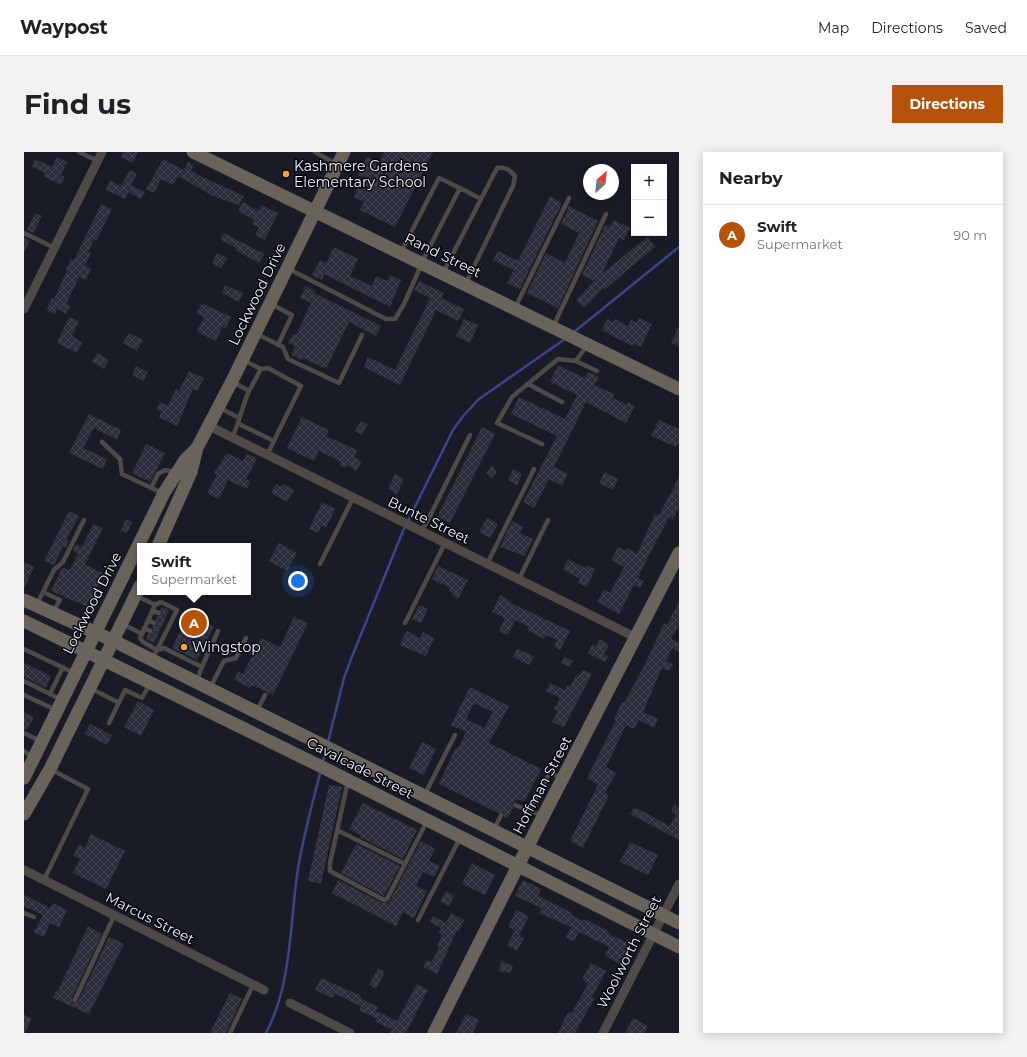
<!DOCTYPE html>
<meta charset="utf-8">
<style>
:root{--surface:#fff;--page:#f2f2f2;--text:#202124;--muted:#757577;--line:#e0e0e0;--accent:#b45309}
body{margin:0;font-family:Montserrat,sans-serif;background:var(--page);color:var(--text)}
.controls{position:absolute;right:12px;top:12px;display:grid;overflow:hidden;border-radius:0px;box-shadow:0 2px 10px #0003}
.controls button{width:36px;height:36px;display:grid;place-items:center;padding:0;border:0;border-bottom:1px solid var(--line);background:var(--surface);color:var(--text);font:20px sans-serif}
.compass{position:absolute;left:559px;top:12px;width:36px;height:36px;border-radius:50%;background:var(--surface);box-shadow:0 2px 10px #0003;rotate:27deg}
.you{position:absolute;left:274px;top:429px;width:14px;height:14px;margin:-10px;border:3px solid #fff;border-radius:50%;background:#1a73e8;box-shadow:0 0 0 6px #1a73e833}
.badge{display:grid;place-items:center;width:26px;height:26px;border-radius:50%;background:var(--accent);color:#fff;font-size:13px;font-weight:700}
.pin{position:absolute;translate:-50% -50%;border:2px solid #fff;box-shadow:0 1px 4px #0006}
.popup{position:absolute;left:113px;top:391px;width:114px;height:52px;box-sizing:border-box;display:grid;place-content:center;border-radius:0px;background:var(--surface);filter:drop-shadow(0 1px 3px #0005);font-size:13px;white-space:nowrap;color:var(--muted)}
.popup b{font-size:15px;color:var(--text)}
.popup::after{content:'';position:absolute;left:50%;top:100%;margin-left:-8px;border:8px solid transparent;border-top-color:var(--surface)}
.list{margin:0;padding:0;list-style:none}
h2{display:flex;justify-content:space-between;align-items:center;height:52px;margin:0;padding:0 16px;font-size:17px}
h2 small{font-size:13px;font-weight:400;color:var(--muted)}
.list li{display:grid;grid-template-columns:26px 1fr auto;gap:12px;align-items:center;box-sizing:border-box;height:60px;padding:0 16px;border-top:1px solid var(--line)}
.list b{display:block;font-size:15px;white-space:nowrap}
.list p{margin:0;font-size:13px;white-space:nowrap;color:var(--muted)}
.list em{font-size:13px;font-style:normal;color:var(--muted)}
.map{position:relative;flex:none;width:655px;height:881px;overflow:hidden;border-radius:0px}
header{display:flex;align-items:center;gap:24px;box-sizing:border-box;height:56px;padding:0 20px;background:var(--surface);border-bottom:1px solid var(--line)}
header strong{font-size:19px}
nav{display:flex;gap:22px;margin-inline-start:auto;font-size:14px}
.intro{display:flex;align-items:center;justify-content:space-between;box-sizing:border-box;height:96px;padding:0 24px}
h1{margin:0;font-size:28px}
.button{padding:10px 18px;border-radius:0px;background:var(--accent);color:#fff;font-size:14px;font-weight:700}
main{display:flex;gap:24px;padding:0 24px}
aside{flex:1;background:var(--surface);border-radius:0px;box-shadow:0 2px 10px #0003}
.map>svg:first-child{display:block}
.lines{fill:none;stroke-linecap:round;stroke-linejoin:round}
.stream{stroke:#3b4488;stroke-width:2.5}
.building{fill:url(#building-cross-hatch);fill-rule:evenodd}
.lane{stroke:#4e4a45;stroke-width:4.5}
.street{stroke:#4e4a45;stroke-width:9}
.secondary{stroke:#69645b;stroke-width:13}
.poi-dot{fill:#e8ac37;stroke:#06070c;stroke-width:1.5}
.labels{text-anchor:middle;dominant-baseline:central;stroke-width:3;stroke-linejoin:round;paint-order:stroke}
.poi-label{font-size:14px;fill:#f2f4fd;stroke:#06070c;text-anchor:start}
.street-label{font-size:14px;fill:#f2f4fd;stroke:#06070c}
</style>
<header>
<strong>Waypost</strong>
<nav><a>Map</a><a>Directions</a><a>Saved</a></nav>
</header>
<div class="intro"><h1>Find us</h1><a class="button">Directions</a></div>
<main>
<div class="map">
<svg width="655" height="881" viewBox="0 0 655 881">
<defs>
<pattern id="building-cross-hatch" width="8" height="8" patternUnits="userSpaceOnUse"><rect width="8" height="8" fill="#2c2f3b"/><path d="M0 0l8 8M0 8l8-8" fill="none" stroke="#41444e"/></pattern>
</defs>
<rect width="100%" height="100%" fill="#191c27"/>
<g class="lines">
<path class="stream" d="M550,180L655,95
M304,590L320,526L327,507L379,379L429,278L440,263L455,247L541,187
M298,612L302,599
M242,881C267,834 266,775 273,723C278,688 288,653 297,618"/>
</g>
<path class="building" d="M99,0H114L109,11L97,5Z
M360,0H409L371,75L336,58L340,50L330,45L339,25L334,23L343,5L355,10Z
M33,5L43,10L37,23L41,25L37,33L19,24L21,21L8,15L11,7L28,15Z
M139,7L160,18L164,10L170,13L167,18L176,24L220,44L215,53L189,44L154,24L149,33L137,27L130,41L122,37Z
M106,18L113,22L107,33L121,40L117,47L104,40L101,47L82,38L86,28L97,34Z
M526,44L538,51L496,137L483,131L490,118L469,108L474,99L494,109Z
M219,50L235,59L237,53L254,61L241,88L231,83L235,76L228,72L230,68L214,59Z
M77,52L88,57L73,88L70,87L64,100L67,101L61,114L67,117L62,128L55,125L42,152L46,154L42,162L33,157L31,162L22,158L28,146L30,147L43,119L42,118L47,107L50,108Z
M545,54L574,69L534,156L503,141L522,101L541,111L555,81L537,72Z
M11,61L18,64L9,81L3,78Z
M590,68L606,76L600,88L595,86L578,122L623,85L631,95L580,138L579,136L560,156L552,148L570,129L558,123L581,73L586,75Z
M200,81L240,102L235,111L211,98L212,96L196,87Z
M0,85L6,88L0,101Z
M310,95L334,107L326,124L348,134L352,124L363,129L366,123L377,128L366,155L300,122L298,128L288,123L296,108L302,111Z
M193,101L203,106L197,116L188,111Z
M395,129L420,141L417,146L440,157L434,169L412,158L376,233L340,215L344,205L371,218L406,146L390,138Z
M201,133L219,141L215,150L198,141Z
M282,134L291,139L290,141L357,174L352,184L325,170L302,217L279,206L278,208L267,203L271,194L264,191L269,182L272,183L287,151L276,146Z
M178,151L207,165L202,176L199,174L192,189L173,180L180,165L172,161Z
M45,165L55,169L48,184L58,190L53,201L33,191Z
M615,166L628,172L617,195L610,192L608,194L578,178L583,167L589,170L591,167L604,174L607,168L613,171Z
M440,167L454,173L446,191L432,184Z
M655,174V195L647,191Z
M105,181L119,188L113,199L99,191Z
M73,201L85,208L80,217L68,210Z
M534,213L561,226L564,220L575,225L570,233L590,242L589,246L603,253L604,250L611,254L602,271L562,250L530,315L544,322L538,334L525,327L510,356L499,350L533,284L487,262L495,245L541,267L553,243L526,230Z
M112,214L124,220L120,229L108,223Z
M165,219L180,226L173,239L169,237L153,274L135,265L138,260L132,258L136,250L144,254L152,237L155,239Z
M65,262L97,278L93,288L70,276L59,296L83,307L79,317L45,301Z
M278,265L305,278L302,284L333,298L330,305L338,309L332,319L323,313L321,316L315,313L317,310L295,299L290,309L263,296Z
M635,268L655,277V289L652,295L627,284Z
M337,269L344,272L338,283L331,279Z
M458,275L471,282L426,371L413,365Z
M122,292L141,301L126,330L108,321Z
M203,301L219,309L223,302L233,306L222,327L226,330L223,337L204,328L195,347L183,341L193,322L190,321Z
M468,314L473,320L467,326L462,321Z
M489,317L498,322L493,333L484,328Z
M581,320L594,327L589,338L575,331Z
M371,322L380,327L373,342L364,337Z
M655,325V356L649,367L645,365L621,411L614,426L620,429L616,436L610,433L595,462L573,450L580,437L586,441L600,415L587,408L594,395L601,399L603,396L613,402L631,362L635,363Z
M252,332L258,335L259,332L270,338L263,350L247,341Z
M298,350L311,357L302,376L297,374L294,381L285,377Z
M45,359L55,364L42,388L45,389L42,396L39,395L30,413L20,409Z
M463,366L474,372L466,386L455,380Z
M102,367L108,370L103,381L97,378Z
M488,369L499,375L496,381L509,387L501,404L476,395Z
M69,372L79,376L61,412L80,422L64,455L27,439L38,416L46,418L54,402L49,399L52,392L58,395Z
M255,391L273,401L263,419L245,409Z
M544,407L561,416L563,413L571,417L563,435L554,431L556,427L539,417Z
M0,410L10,415L0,437Z
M414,414L444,428L434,447L428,443L429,441L425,439L426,436L408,427Z
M476,443L486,448L485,450L546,479L536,498L530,495L533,488L522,483L520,487L503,478L505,475L491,468L484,483L475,479L481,466L468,460Z
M655,450V473L647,487L655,491V500L648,496L642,509L649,512L645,519L638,516L619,560L634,567L630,576L615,568L610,577L602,573L582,615L592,621L581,641L585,643L559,696L546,689L574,633L563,626L592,568L590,567L598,550L600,551L620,514L640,471L643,473Z
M395,453L404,457L397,471L388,467Z
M138,455L145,458L130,491L122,487L124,482L129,480L128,474L133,472L132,468L133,464L138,463L136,458Z
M164,462L190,474L173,508L148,496Z
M270,465L284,471L249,543L228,533L226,536L210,528L214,520L219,522L237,486L256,495Z
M383,479L396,486L399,480L410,486L402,504L375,493Z
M576,487L585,493L580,502L584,504L581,510L564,501L568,493L572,494Z
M493,497L510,504L505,513L489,505Z
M541,505L549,509L545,515L537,511Z
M0,511L27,524L22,536L0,525Z
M559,518L568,522L540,575L528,570L534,559L530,557L536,546L522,539L526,531L541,538L543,533L546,535L552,523L555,524Z
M446,535L485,554L465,591L517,617L500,650L494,647L488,651L489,656L484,666L480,665L479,660L474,661L415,632L432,595L434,596L442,580L427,573ZM450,551L469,560L460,576L442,567Z
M114,549L130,558L117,584L100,575Z
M0,560L10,565L3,578L0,577Z
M66,572L88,583L83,593L61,582Z
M398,590L412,597L400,623L385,616Z
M305,633L318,635L297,732L284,729Z
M339,651L393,678L379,707L336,685V683L325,677Z
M650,653L655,655V688L606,662L610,655L646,674L652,662L647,660Z
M67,682L101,699L82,737L49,721L56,707L49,704L55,692L61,696Z
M397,689L411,697L405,709L416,714L410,725L399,720L392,734L403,739L390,766L379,760L372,774L308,741L314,728L358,751L365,750Z
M606,690L634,703L624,723L596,710Z
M332,692L376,714L360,744L317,721Z
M448,711L471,723L461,743L438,732Z
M499,728L517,737L514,744L548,761L547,763L560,769L562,767L570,772L586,780L585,782L606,792L596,812L581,804L585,795L555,780L550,789L542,786L547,775L515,761L518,756L491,744Z
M422,739L430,744L425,754L416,749Z
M0,743L26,756L29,751L43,758L35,775L26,771L20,785L10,780L19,763L0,754Z
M492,758L505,764L495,784L500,786L493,799L483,793L491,778L484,775Z
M427,761L440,768L435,779L433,778L413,822L399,815L403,808L408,810L415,795L413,794L418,783L414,781L417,776L406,770L409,764L422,771Z
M64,774L78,782L48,846L49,851L54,850L85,785L100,792L65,862L29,846L32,839H34Z
M478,809L489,814L486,821L481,819L480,821L474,818Z
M567,811L582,819L568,845L570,847L551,881H534L544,860L548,861L564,831L558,827Z
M354,816L361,820L352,837L345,833Z
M297,826L337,844L336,846L354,855L352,859L373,869L393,832L404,838L382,881H366L368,877L351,870L353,867L335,858L337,855L311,841L308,846L291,838Z
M206,841L218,847L202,881H186Z
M442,862L455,868L449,881H432Z
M0,863L8,866L1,881H0Z
M609,866L624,874L621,881H601Z"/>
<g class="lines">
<path class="lane" d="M55,0L74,9
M291,0L312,12
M0,81L31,96
M377,100L415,26L436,36
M265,117L362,167H371L380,152L402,102L436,36L457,47L419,121
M442,131L489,34L491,24C485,17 482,15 473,16L457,47
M247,152L268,163L254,193
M491,156L545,46
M529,175L582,62
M233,182L259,195L264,207L315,231L338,183
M219,208L237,217L244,216L277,234L243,303
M552,209L573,219
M209,230L225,239
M504,232L538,250
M196,256L215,266
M215,272L250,289
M208,286C215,271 218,255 225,239C229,232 233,224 237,217
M78,290L96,307L98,322L138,341
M518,292L473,271L488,245L534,207L552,209L563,193
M127,336L134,322L141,318L151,320
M397,379L403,370L446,283
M296,412L329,346
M463,412L510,317
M495,427L524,368
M19,440L36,448L29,460
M13,452L30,418L39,410L60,368
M129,459L135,461
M124,468L130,471
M381,471L421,391
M99,472L118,482L131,453L113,444
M120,476L126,479
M118,482L116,486L119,490L133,498L153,458L137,450L131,453
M0,497L50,521
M128,507L133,498L140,496L178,515L173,528
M178,515L194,479
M0,529L38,548
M66,536L95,551
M186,536L200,509L212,506L222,486
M26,542L39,515
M0,543L32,558
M233,559L241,543
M85,571L101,538L118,546L126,532
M0,581L16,589
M0,599L9,605
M324,629L306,711V719L360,748L363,747L403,669
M401,642L431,583
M491,653L519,664
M506,658L526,620L537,626
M313,678L381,712
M470,678L477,663
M20,728L64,637L28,618
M0,761L10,765
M394,768L436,686
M51,848L90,764
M206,881L229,833"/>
<path class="street" d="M0,157L78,0
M185,274L613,486
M0,718L240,838
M266,851L326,881
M579,881L655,732"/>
<path class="secondary" d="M169,0L655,237
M134,394L167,320L173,296L208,229L320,0
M0,448L90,489L655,771
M0,469L290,611L655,795
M0,626L140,341L161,308L173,296
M0,662L26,617L116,434
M410,881L510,682L655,401"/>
</g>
<g class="poi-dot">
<circle cx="262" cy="22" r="4"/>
<circle cx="160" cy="495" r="4"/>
</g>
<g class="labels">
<g class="poi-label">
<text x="270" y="14">Kashmere Gardens<tspan x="270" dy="16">Elementary School</tspan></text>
<text x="168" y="495">Wingstop</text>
</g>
<g class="street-label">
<text transform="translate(419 103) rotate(26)">Rand Street</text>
<text transform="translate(233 142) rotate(-64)">Lockwood Drive</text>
<text transform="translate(405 368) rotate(26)">Bunte Street</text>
<text transform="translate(68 451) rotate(-63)">Lockwood Drive</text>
<text transform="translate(336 616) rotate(27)">Cavalcade Street</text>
<text transform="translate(518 633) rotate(-62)">Hoffman Street</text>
<text transform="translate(126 766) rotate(27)">Marcus Street</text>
<text transform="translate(605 800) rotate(-63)">Woolworth Street</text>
</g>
</g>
</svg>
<div class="controls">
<button>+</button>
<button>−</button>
</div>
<svg class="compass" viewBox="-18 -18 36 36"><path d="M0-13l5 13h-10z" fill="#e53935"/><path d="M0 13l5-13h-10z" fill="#757577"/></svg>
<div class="you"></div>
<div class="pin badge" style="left:170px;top:471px">A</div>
<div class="popup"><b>Swift</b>Supermarket</div>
</div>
<aside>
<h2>Nearby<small></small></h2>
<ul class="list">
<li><span class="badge">A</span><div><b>Swift</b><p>Supermarket</p></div><em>90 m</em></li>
</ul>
</aside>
</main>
